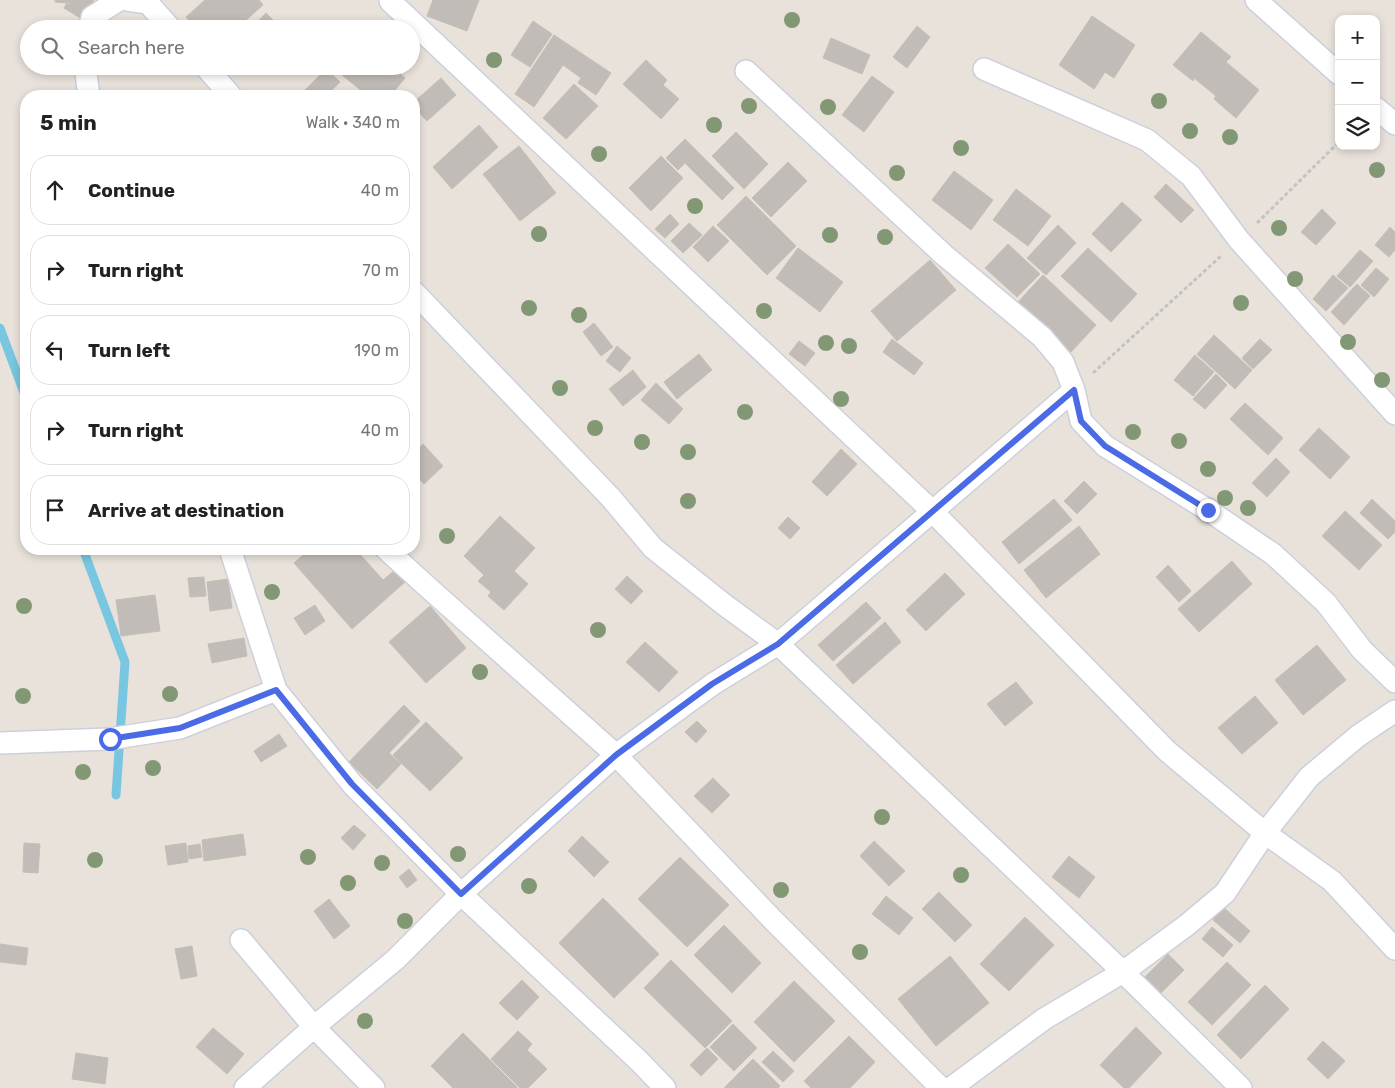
<!DOCTYPE html>
<meta charset="utf-8">
<style>
:root{--surface:#fff;--page:#f2f2f2;--text:#222;--muted:#767676;--line:#e0e0e0}
body{margin:0;font-family:Rubik,sans-serif;background:var(--page);color:var(--text)}
.controls{position:absolute;right:15px;top:15px;display:grid;overflow:hidden;border-radius:10px;box-shadow:0 2px 8px #0003}
.controls button{width:45px;height:45px;display:grid;place-items:center;padding:0;border:0;border-bottom:1px solid var(--line);background:var(--surface);color:var(--text);font:25px sans-serif}
.stop{position:absolute;width:15px;height:15px;margin:-11px;border:4px solid #4b6ae6;border-radius:50%;background:#fff}
.stop.end{background:#4b6ae6;border-color:#fff;box-shadow:0 1px 5px #0008}
.list{margin:0;padding:0;list-style:none}
h2{display:flex;justify-content:space-between;align-items:center;height:65px;margin:0;padding:0 20px;font-size:21px}
h2 small{font-size:16px;font-weight:400;color:var(--muted)}
.list li{display:grid;grid-template-columns:32px 1fr auto;gap:15px;align-items:center;box-sizing:border-box;height:70px;margin:0 10px 10px;padding:0 10px;border:1px solid var(--line);border-radius:20px}
.list b{display:block;font-size:19px;white-space:nowrap}
.list em{font-size:16px;font-style:normal;color:var(--muted)}
.icon{flex:none;width:28px;height:28px;fill:none;stroke:currentColor;stroke-width:2;stroke-linecap:round;stroke-linejoin:round}
.map{position:relative;flex:none;width:1395px;height:1088px;overflow:hidden}
.search{position:absolute;background:var(--surface);box-shadow:0 2px 8px #0003;left:20px;top:20px;width:400px;height:55px;display:flex;align-items:center;gap:12px;box-sizing:border-box;padding:0 18px;border-radius:28px;color:var(--muted);font-size:19px}
.panel{position:absolute;background:var(--surface);box-shadow:0 2px 8px #0003;left:20px;top:90px;width:400px;height:465px;border-radius:20px}
.map>svg:first-child{display:block}
.lines{fill:none;stroke-linecap:round;stroke-linejoin:round}
.stream{stroke:#78c6e0;stroke-width:9}
.building{fill:#c1bcb7;stroke:#c4beb5}
.street-casing{stroke:#cdd0db;stroke-width:24}
.path{stroke:#c3c3c3;stroke-width:3;stroke-dasharray:4 2.5;stroke-linecap:butt}
.street{stroke:#fff;stroke-width:21}
.tree{fill:#829875}
.route{stroke:#4b6ae6;stroke-width:6}
</style>
<div class="map">
<svg width="1395" height="1088" viewBox="0 0 1395 1088">
<rect width="100%" height="100%" fill="#e9e2db"/>
<g class="lines">
<path class="stream" d="M0,328L26,398
M83,549L125,662L116,795"/>
</g>
<path class="building" d="M55,0H80L79,4L55,2Z
M69,0H94L82,19L64,8Z
M205,0H259L263,5L236,29H196L186,17Z
M433,0H479L467,31L427,16Z
M266,13L278,25L274,29H251Z
M1092,16L1135,45L1114,78L1105,72L1094,89L1059,65Z
M533,21L552,34L530,67L511,55Z
M917,26L930,37L907,68L893,57Z
M1201,32L1231,57L1226,62L1259,90L1236,118L1214,99L1216,96L1194,78L1193,81L1173,65Z
M554,35L611,73L596,95L578,83L581,78L563,65L534,107L515,94Z
M831,38L870,55L862,74L823,58Z
M646,60L667,80L663,85L679,99L661,119L623,84Z
M348,66H390L405,78L390,96H368L342,75Z
M326,69L340,82L326,96H299Z
M872,76L894,92L864,132L842,115Z
M441,78L456,95L427,121L414,107V102Z
M574,84L598,106L566,139L543,118Z
M479,125L498,147L452,189L433,167Z
M736,132L768,164L744,189L712,156Z
M685,139L734,188L722,200L685,163L678,170L666,158Z
M519,146L556,193L520,221L483,174Z
M661,156L683,178L651,211L629,188Z
M788,162L807,181L771,217L752,198Z
M954,171L993,200L971,230L932,200Z
M1166,184L1194,210L1181,223L1154,197Z
M1016,189L1051,216L1028,246L993,220Z
M746,196L796,246L767,275L717,225Z
M1122,202L1142,220L1111,252L1092,234Z
M1322,209L1336,223L1316,245L1301,232Z
M670,214L679,224L665,238L655,229Z
M689,223L702,235L683,253L671,241Z
M1058,225L1076,243L1046,275L1027,258Z
M713,226L729,241L708,262L693,247Z
M1390,227L1395,232V250L1389,257L1375,245Z
M1008,244L1040,274L1017,297L985,268Z
M798,248L843,282L820,312L776,278Z
M1088,248L1137,294L1111,322L1061,276Z
M1360,250L1373,261L1350,287L1337,276Z
M930,260L956,290L897,341L871,311Z
M1376,268L1389,279L1374,297L1361,285Z
M1043,275L1096,325L1071,352L1018,302Z
M1333,275L1348,288L1326,311L1313,299Z
M1357,284L1370,296L1344,325L1331,312Z
M594,323L613,347L601,356L583,332Z
M1214,335L1252,370L1235,389L1197,354Z
M892,339L923,363L914,375L883,352Z
M1260,339L1272,350L1253,369L1242,358Z
M799,341L815,353L805,366L789,354Z
M617,346L631,358L620,372L606,361Z
M699,354L712,370L677,399L664,382Z
M1195,355L1214,372L1193,396L1174,380Z
M633,370L646,387L623,406L609,389Z
M1216,374L1227,385L1205,409L1193,399Z
M656,383L683,409L669,424L641,400Z
M1245,403L1283,438L1268,455L1230,419Z
M1319,428L1350,457L1330,479L1299,450Z
M423,444L443,466L424,484L414,473V453Z
M841,449L857,464L827,496L812,482Z
M1276,458L1290,472L1267,497L1252,483Z
M1084,481L1097,494L1077,514L1064,501Z
M1054,499L1072,520L1019,564L1002,542Z
M1372,499L1395,521V532L1388,539L1360,513Z
M1345,511L1382,545L1359,570L1322,536Z
M500,516L535,548L514,571L528,584L504,610L488,596L491,592L478,581L484,575L464,556Z
M788,517L800,528L790,539L778,528Z
M1079,526L1100,554L1046,598L1024,570Z
M310,549H361L358,552L383,580L395,570L405,582L352,629L294,563Z
M1232,561L1252,584L1199,632L1178,609Z
M1168,565L1191,591L1179,602L1156,577Z
M945,573L965,594L926,631L906,610Z
M627,576L643,591L631,604L615,589Z
M204,577L206,596L190,597L188,578Z
M228,579L232,608L210,611L207,582Z
M155,595L160,631L121,636L116,600Z
M866,602L881,618L833,661L818,645Z
M315,605L325,621L305,635L294,618Z
M430,606L466,648L426,683L389,642Z
M885,622L901,642L853,684L836,665Z
M244,638L247,656L212,663L208,644Z
M645,642L678,672L659,692L626,662Z
M1317,645L1346,680L1303,715L1275,680Z
M1016,682L1033,703L1005,726L987,704Z
M1255,696L1278,723L1242,754L1218,728Z
M404,705L420,721L389,753L401,764L377,789L349,762Z
M697,721L707,731L696,743L685,732Z
M426,722L463,758L430,791L393,755Z
M279,734L287,746L261,762L254,751Z
M713,778L730,795L712,813L694,796Z
M354,825L366,835L353,850L341,838Z
M243,834L246,855L204,861L202,840Z
M582,836L609,862L594,877L568,851Z
M874,841L905,871L889,886L860,856Z
M24,843L40,844L38,873L23,872Z
M186,843L188,862L168,865L165,846Z
M200,844L202,857L189,859L188,846Z
M1069,856L1095,877L1079,898L1052,877Z
M680,857L729,905L687,947L638,899Z
M409,869L417,880L407,888L399,877Z
M939,892L972,925L955,942L922,909Z
M886,896L913,918L899,935L872,914Z
M603,898L659,954L614,998L559,943Z
M329,899L350,926L334,939L314,911Z
M1223,907L1250,931L1240,943L1213,920Z
M1025,917L1054,945L1009,991L980,964Z
M724,925L761,963L732,993L694,955Z
M1212,927L1233,945L1223,957L1202,939Z
M0,944L28,948L26,965L0,962Z
M192,946L197,976L181,979L175,949Z
M1168,954L1184,970L1161,993L1145,977Z
M950,956L989,1003L936,1046L898,999Z
M671,960L732,1021L705,1048L644,988Z
M1227,962L1251,985L1212,1025L1188,1002Z
M522,980L539,997L517,1020L499,1003Z
M794,981L835,1021L794,1062L754,1022Z
M1265,985L1289,1009L1241,1059L1217,1035Z
M733,1024L757,1048L734,1071L710,1047Z
M1136,1027L1162,1053L1129,1088H1124L1100,1065Z
M213,1028L244,1054L227,1074L196,1047Z
M518,1031L532,1044L527,1050L547,1069L528,1088H520L491,1059Z
M463,1033L517,1087V1088H453L431,1066Z
M849,1036L875,1062L850,1088H811L804,1081Z
M1323,1041L1345,1061L1328,1079L1307,1059Z
M707,1048L718,1059L701,1076L690,1065Z
M773,1051L794,1071L783,1082L762,1062Z
M76,1053L108,1058L105,1084L72,1079Z
M753,1059L780,1086L778,1088H724Z"/>
<g class="lines">
<g class="street-casing">
<path id="street" d="M127,0L148,3L171,29
M1256,0L1339,74
M390,1L932,511L1167,751L1265,833L1332,881L1395,949
M89,29L92,17L119,0
M85,66L89,96
M205,66L231,96
M984,69L1147,140L1191,176L1239,240L1395,414
M746,71L944,255L1042,337L1063,362L1074,390L1081,421L1105,446L1208,510L1273,554L1326,603L1362,650L1395,682
M1376,108L1395,124
M414,292L611,498L653,548L726,606L778,644L1123,972L1241,1088
M230,549L276,690L352,784L461,894L639,1061L665,1088
M386,549L422,582L616,755L772,919L941,1088
M0,743L109,739L180,728L276,690
M241,940L314,1027L374,1088
M245,1088L314,1027L395,960L461,894L616,755L713,684L778,644L1074,390
M951,1088L1044,1019L1123,972L1187,925L1225,893L1265,833L1309,777L1358,736L1395,711"/>
</g>
<path class="path" d="M1257,223L1339,142
M1093,373L1221,256"/>
<use href="#street" class="street"/>
</g>
<g class="tree">
<circle cx="792" cy="20" r="8"/>
<circle cx="494" cy="60" r="8"/>
<circle cx="1159" cy="101" r="8"/>
<circle cx="749" cy="106" r="8"/>
<circle cx="828" cy="107" r="8"/>
<circle cx="714" cy="125" r="8"/>
<circle cx="1190" cy="131" r="8"/>
<circle cx="1230" cy="137" r="8"/>
<circle cx="961" cy="148" r="8"/>
<circle cx="599" cy="154" r="8"/>
<circle cx="1377" cy="170" r="8"/>
<circle cx="897" cy="173" r="8"/>
<circle cx="695" cy="206" r="8"/>
<circle cx="1279" cy="228" r="8"/>
<circle cx="539" cy="234" r="8"/>
<circle cx="830" cy="235" r="8"/>
<circle cx="885" cy="237" r="8"/>
<circle cx="1295" cy="279" r="8"/>
<circle cx="1241" cy="303" r="8"/>
<circle cx="529" cy="308" r="8"/>
<circle cx="764" cy="311" r="8"/>
<circle cx="579" cy="315" r="8"/>
<circle cx="1348" cy="342" r="8"/>
<circle cx="826" cy="343" r="8"/>
<circle cx="849" cy="346" r="8"/>
<circle cx="1382" cy="380" r="8"/>
<circle cx="560" cy="388" r="8"/>
<circle cx="841" cy="399" r="8"/>
<circle cx="745" cy="412" r="8"/>
<circle cx="595" cy="428" r="8"/>
<circle cx="1133" cy="432" r="8"/>
<circle cx="1179" cy="441" r="8"/>
<circle cx="642" cy="442" r="8"/>
<circle cx="688" cy="452" r="8"/>
<circle cx="1208" cy="469" r="8"/>
<circle cx="1225" cy="498" r="8"/>
<circle cx="688" cy="501" r="8"/>
<circle cx="1248" cy="508" r="8"/>
<circle cx="447" cy="536" r="8"/>
<circle cx="272" cy="592" r="8"/>
<circle cx="24" cy="606" r="8"/>
<circle cx="598" cy="630" r="8"/>
<circle cx="480" cy="672" r="8"/>
<circle cx="170" cy="694" r="8"/>
<circle cx="23" cy="696" r="8"/>
<circle cx="153" cy="768" r="8"/>
<circle cx="83" cy="772" r="8"/>
<circle cx="882" cy="817" r="8"/>
<circle cx="458" cy="854" r="8"/>
<circle cx="308" cy="857" r="8"/>
<circle cx="95" cy="860" r="8"/>
<circle cx="382" cy="863" r="8"/>
<circle cx="961" cy="875" r="8"/>
<circle cx="348" cy="883" r="8"/>
<circle cx="529" cy="886" r="8"/>
<circle cx="781" cy="890" r="8"/>
<circle cx="405" cy="921" r="8"/>
<circle cx="860" cy="952" r="8"/>
<circle cx="365" cy="1021" r="8"/>
</g>
<g class="lines">
<path class="route" d="M110,739L180,728L276,690L352,784L461,894L616,755L712,684L778,644L1074,390L1081,421L1105,446L1208,510"/>
</g>
</svg>
<div class="controls">
<button>+</button>
<button>−</button>
<button><svg class="icon" aria-label="layers" viewBox="0 0 24 24"><path d="M12 4l9 5-9 5-9-5zM3 14l9 5 9-5"/></svg></button>
</div>
<div class="stop" style="left:110px;top:739px"></div>
<div class="stop end" style="left:1208px;top:510px"></div>
<div class="search"><svg class="icon" aria-label="search" viewBox="0 0 24 24"><circle cx="10" cy="10" r="6"/><path d="M15 15l6 6"/></svg>Search here</div>
<section class="panel">
<h2>5 min<small>Walk · 340 m</small></h2>
<ul class="list">
<li><svg class="icon" aria-label="ahead" viewBox="0 0 24 24"><path d="M12 20V5M6 11l6-6 6 6"/></svg><div><b>Continue</b></div><em>40 m</em></li>
<li><svg class="icon" aria-label="right" viewBox="0 0 24 24"><path d="M7 20v-9h11M14 6l5 5-5 5"/></svg><div><b>Turn right</b></div><em>70 m</em></li>
<li><svg class="icon" aria-label="left" viewBox="0 0 24 24"><path d="M17 20v-9H6M10 6l-5 5 5 5"/></svg><div><b>Turn left</b></div><em>190 m</em></li>
<li><svg class="icon" aria-label="right" viewBox="0 0 24 24"><path d="M7 20v-9h11M14 6l5 5-5 5"/></svg><div><b>Turn right</b></div><em>40 m</em></li>
<li><svg class="icon" aria-label="arrive" viewBox="0 0 24 24"><path d="M6 21V4h12l-3 4 3 4H6"/></svg><div><b>Arrive at destination</b></div></li>
</ul>
</section>
</div>
